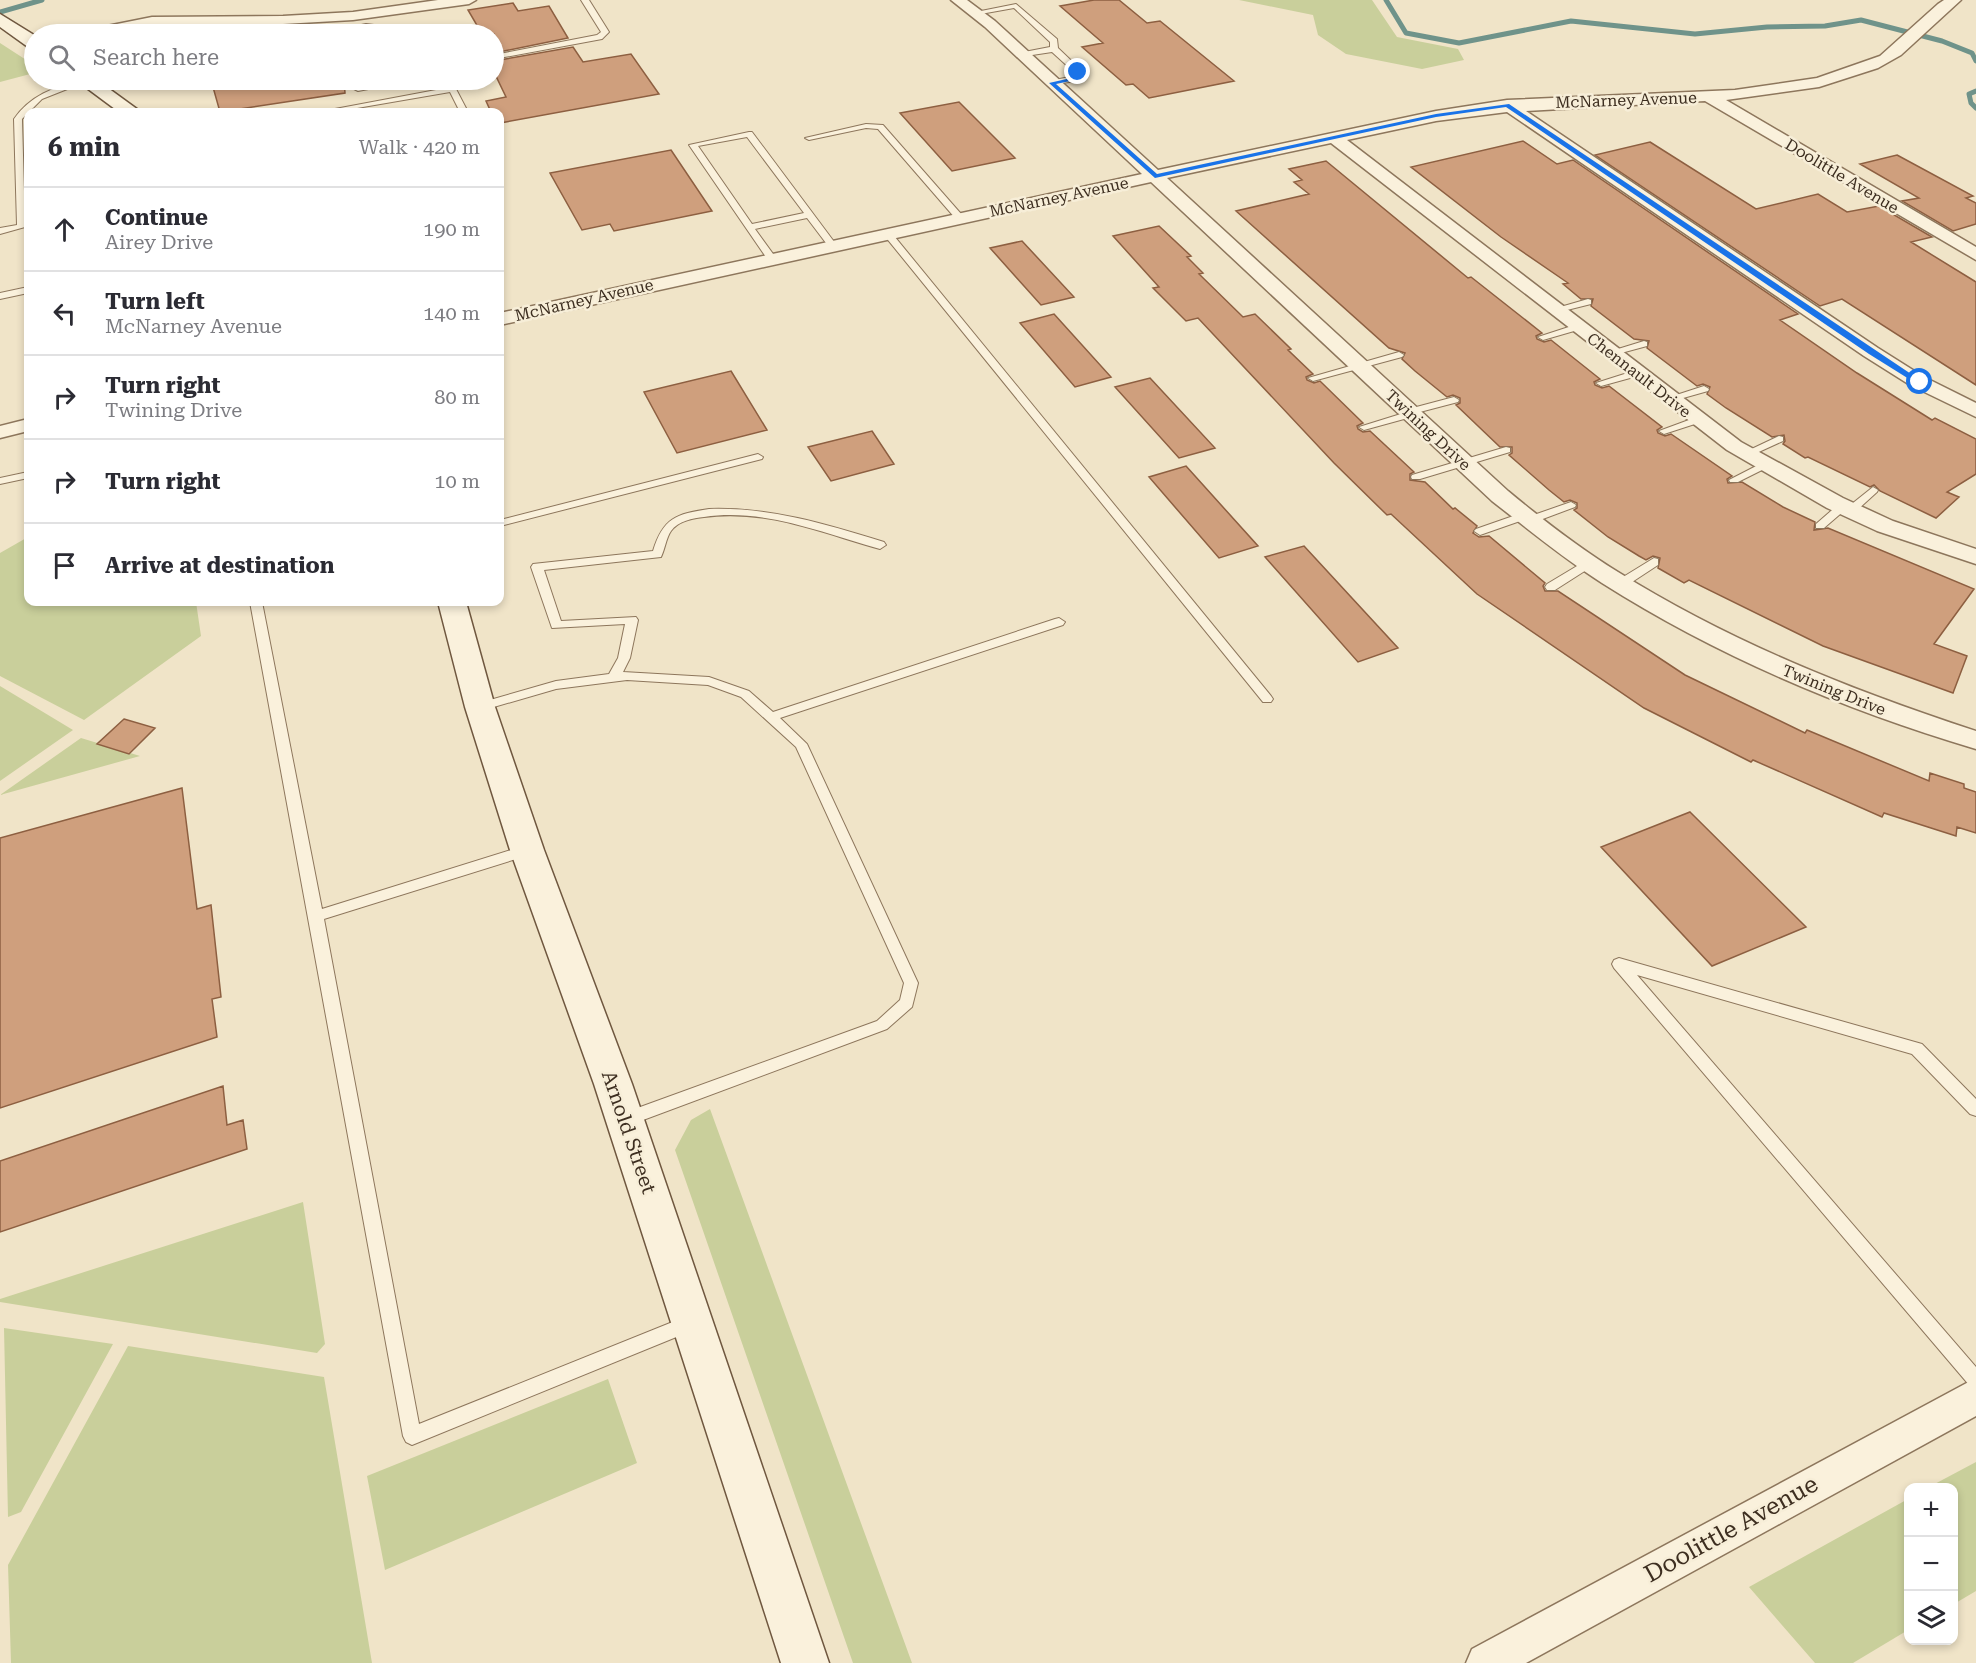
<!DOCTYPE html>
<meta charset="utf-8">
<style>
:root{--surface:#fff;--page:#f2f2f3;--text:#2b2b33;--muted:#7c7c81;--line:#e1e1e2}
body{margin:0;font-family:"Roboto Serif",serif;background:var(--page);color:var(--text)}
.controls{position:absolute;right:18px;bottom:18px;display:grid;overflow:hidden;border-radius:12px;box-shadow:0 3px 9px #0003}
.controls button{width:54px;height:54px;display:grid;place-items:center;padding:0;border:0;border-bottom:2px solid var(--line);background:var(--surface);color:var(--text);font:30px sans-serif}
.stop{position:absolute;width:18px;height:18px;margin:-14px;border:4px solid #1a73e8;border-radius:50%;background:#fff}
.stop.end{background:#1a73e8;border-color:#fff;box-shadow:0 2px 6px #0008}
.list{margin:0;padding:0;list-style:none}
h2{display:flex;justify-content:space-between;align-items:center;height:78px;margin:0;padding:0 24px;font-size:26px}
h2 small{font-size:20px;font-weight:400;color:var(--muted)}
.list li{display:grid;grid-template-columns:39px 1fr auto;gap:18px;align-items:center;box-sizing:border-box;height:84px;padding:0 24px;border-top:2px solid var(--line)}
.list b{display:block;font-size:22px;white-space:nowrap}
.list p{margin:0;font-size:20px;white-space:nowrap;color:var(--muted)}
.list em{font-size:20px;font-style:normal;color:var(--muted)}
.icon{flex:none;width:33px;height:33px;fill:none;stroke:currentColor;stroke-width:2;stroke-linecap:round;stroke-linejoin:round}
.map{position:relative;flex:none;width:1976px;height:1663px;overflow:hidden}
.search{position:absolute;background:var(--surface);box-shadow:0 3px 9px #0003;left:24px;top:24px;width:480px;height:66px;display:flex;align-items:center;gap:15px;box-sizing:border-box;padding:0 21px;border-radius:33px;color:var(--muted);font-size:22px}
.panel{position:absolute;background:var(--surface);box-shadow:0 3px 9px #0003;left:24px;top:108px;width:480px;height:498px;border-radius:12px}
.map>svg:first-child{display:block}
.green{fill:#c9cf9b}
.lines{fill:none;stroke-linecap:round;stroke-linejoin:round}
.stream{stroke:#6f938a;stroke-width:5}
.building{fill:#cf9f7d;stroke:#8d5f41;stroke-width:1.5}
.lane-casing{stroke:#8d765c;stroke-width:2}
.street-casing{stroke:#8d765c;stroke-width:3}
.secondary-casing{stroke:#6f573f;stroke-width:3}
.lane{fill:#faf1dc;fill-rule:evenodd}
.street{fill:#faf1dc;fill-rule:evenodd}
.secondary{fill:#faf1dc;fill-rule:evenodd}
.route{fill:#1a73e8}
.labels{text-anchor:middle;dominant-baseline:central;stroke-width:5;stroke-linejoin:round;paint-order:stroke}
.far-street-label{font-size:16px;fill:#3d2e20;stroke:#f7eed8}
.street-label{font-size:20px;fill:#3d2e20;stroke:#f7eed8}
.near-street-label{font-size:24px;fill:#3d2e20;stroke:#f7eed8}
</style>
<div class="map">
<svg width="1976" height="1663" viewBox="0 0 1976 1663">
<rect width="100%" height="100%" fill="#f0e4c8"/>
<path class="green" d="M1239,0H1372L1397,37L1458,49L1464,60L1422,69L1346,54L1318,35L1313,15Z
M0,43L34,65V73L0,82Z
M28,537V602H196L201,636L84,720L0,676V553Z
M0,686L73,730L0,781Z
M81,738L140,756L0,795Z
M710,1109L912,1663H853L675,1150L691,1120Z
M303,1202L325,1344L317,1353L0,1302V1299Z
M4,1328L113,1344L21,1512L8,1517Z
M128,1346L324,1377L372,1663H11L8,1565Z
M608,1379L637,1463L385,1570L367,1476Z
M1976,1462V1591L1954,1604V1488L1929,1487Z
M1908,1499V1630L1853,1663H1815L1749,1587Z"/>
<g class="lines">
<path class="stream" d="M1386,0L1406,33L1459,43L1571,21L1695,34L1767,27L1825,26L1861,20L1942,41L1972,53L1976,61
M0,12L42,0
M1976,91L1969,94L1971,103L1976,108"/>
</g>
<path class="building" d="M1094,0H1119L1147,23L1160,21L1234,81L1149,98L1133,84L1126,85L1082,47L1103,43L1060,6Z
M513,3L518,11L549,6L568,38L494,53V34H482L468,10Z
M573,47L583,62L631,54L659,94L500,123V112H491L486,101L506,97L494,72V61Z
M211,80H344L345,93L220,112Z
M959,102L1015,158L952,171L900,113Z
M1523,141L1557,164L1573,160L1798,314L1780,320L1857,373L1932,420L1935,418L1976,439V474L1947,492L1959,497L1936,518L1880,491L1874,485L1870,487L1808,457L1805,458L1783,444L1785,441L1784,435L1772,437L1726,408L1707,394L1710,387L1703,384L1697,386L1647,348L1649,341L1634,339L1591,306L1593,299H1581L1563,284L1568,283L1501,237L1411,167Z
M1650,142L1756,209L1818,194L1847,212L1879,206L1932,237L1911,242L1976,282V385L1842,299L1820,306L1595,155Z
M671,150L712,211L614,231L610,224L582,230L550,173Z
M1897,155L1973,196L1966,198L1976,203V224L1953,231L1902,201L1919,198L1860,164Z
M1326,161L1468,278L1471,277L1542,333L1536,336L1537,339L1544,342L1551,340L1600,379L1594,382L1595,385L1602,388L1609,386L1662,427L1657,430L1658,433L1665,436L1671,434L1732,476L1727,479L1728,483L1742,482L1783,507L1815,522L1814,530L1828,528L1974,589L1934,644L1967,656L1953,693L1823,646L1689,580L1684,583L1658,568L1660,558L1653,556L1646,560L1639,556L1608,537L1574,510L1577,508V503L1570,500L1564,502L1549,490L1509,455L1512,453V447H1500L1456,405L1460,403V398L1453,395L1447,397L1415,371L1402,359L1405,353L1389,348L1236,211L1309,194L1294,182L1302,180L1289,169Z
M1159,226L1191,256L1187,257L1203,273L1199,274L1243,317L1255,314L1291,349L1288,350L1313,374L1306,377L1307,380L1314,383L1320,381L1363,423L1357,426L1358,429L1363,432L1370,431L1414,472L1410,474V480L1425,482L1453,509L1455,508L1477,526L1473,533L1479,537L1489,536L1545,583L1543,586L1545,591H1558L1685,675L1805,733L1807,730L1929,781L1930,773L1964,784V788L1976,792V833L1957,827L1956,836L1884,813L1882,817L1753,760L1751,762L1644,708L1477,594L1391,514L1387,515L1334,463L1198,318L1186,321L1153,288L1159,287L1113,236Z
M1022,241L1074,297L1041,305L990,248Z
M1054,314L1111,377L1075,387L1020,323Z
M731,371L767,430L677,453L644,392Z
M1150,378L1215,448L1179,458L1115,387Z
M872,431L894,464L831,481L808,447Z
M1186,466L1258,546L1219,558L1149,477Z
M1304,546L1398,648L1358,662L1265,557Z
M124,719L155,728L129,754L97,744Z
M182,788L197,909L211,905L221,997L212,999L217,1037L0,1108V838Z
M1690,812L1806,927L1712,966L1601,847Z
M223,1086L227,1125L243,1120L247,1149L0,1232V1161Z"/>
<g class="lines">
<g class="lane-casing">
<path id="lane" d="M581,0H589L609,32L602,39L494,59V55L597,35L601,32Z
M1016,4L1057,39L1058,48L1081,70L1082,72L1076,81L1049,85V81L1070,77L1074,72L1052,52L1019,57V53L1050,47V42L1014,8L975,15L971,13Z
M167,17L174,19L177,34H170Z
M280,18L287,20L271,32L239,34L266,28Z
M366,24L390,27L410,34C395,36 382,27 366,28C356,29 348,35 338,34L347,28Z
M80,80H90L42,99L22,119L25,227L0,234V228L17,225L14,119C31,95 53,88 80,80Z
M351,80H359L361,86L400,80H415L358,91L354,89Z
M452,87L456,89L468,112H460L450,92L334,112H319Z
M866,124L883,125L962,215V219H956L878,129L866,128L809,140L805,138Z
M749,132H752L835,243V247H829L807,218L755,229L776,258L768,260L689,145ZM747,137L804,213L752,224L698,146Z
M884,231H890L1271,696L1273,699L1271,702H1263L884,235Z
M28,287V293L0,299V293Z
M1588,299L1591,300V304L1555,313L1550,310Z
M1578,324L1583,327L1581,329L1543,340L1538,337Z
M1644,341L1647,342V346L1610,356L1605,353Z
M1399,352L1404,355L1402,357L1313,381L1308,378Z
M1637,370L1641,371V375L1601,386L1596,383Z
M1704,386L1709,389L1708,391L1669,402L1664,399Z
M1454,397L1459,400L1458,402L1416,413L1415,416L1364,430L1359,427L1404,413L1405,410Z
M1697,417L1702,420L1701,422L1664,434L1659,431Z
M1779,436L1783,437V441L1750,456L1746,457L1741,454Z
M1506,447L1510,448V452L1420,479H1412L1411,477L1412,475Z
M758,454L763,457L762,459L500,526V520Z
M1764,462L1768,463V467L1738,482H1730L1729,480Z
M28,472V478L0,484V478Z
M1873,487L1878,490L1877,492L1855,512H1847L1846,509L1824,528H1816V524L1839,504H1847L1848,507Z
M1571,502L1576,505L1575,507L1532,523H1524L1523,520L1480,535L1474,531L1476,529L1519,514H1527L1528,517Z
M709,509C770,507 826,524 884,542L886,545L880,549C822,533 765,508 704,517C693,518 678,521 671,531C666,538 665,549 661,557L544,570L561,621L636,617L638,620L630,658L623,672L709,677L749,691L773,712L1055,619L1059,618L1065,622L1063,625L780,718L807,744L918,983L912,1007L887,1029L627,1126L621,1124L619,1119L621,1114L877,1021L900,1000L904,983L796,747L741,697L708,685L627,680L556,689L480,711L474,707L476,704L556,681L609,674L618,658L625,624L552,628L531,567L533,564L653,551C663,518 676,514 709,509Z
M1654,558L1658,559V565L1623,588H1615L1613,585L1615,582Z
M1587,560L1591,561V567L1555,590H1547L1545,587L1547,584Z
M250,602H262L322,909L527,845L532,846L534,850L532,854L324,919L419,1424L690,1315L696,1317L699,1323L696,1329L412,1445L406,1442L403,1436Z
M1619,958L1922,1044L1976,1099V1116L1970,1114L1912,1054L1637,975L1976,1367V1389L1970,1386L1614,968L1612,964L1614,960Z"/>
</g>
<g class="street-casing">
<path id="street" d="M438,0H476L469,4L353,20L283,24L152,25L107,34H80L87,30L152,17L283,16L353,12Z
M951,0H967L995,21L1158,170L1436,111L1507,100L1735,90L1817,78L1880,56L1938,4L1944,0H1961L1901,55L1878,68L1819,87L1726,100L1976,247V260L1705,101L1526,111L1878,348L1924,377L1976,403V417L1910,385L1864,356L1507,112L1436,121L1347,140L1741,442L1843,498L1893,521L1976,549V564L1877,531L1827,508L1727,450L1331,143L1167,178L1508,491C1543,520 1579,548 1618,572C1730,642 1851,690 1976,731V749C1845,710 1717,656 1602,583C1563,558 1528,529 1492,501L1151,182L500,325V313L1142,174L985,27Z
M28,419V431L0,438V426Z
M1976,1378V1416L1526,1663H1466L1472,1649Z"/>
</g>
<g class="secondary-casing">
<path id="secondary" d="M0,14L34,35V48L28,47L0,27Z
M76,80H97L141,112H119Z
M438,602H466L495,707L544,850L632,1084L829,1663H781L594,1084L510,850L465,707Z"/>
</g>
<use href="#lane" class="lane"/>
<use href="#street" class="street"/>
<use href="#secondary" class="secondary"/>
</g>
<path class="route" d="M1076,71L1081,72L1075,80L1056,84L1157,174L1436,114L1509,104L1923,382L1917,384L1869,354L1506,107L1436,117L1155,178L1049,83L1071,78Z"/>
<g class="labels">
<g class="far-street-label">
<text transform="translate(1626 100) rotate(-2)">McNarney Avenue</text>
<text transform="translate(1842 176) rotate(31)">Doolittle Avenue</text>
<text transform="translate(1059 197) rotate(-12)">McNarney Avenue</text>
<text transform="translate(584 300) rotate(-13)">McNarney Avenue</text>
<text transform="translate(1639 375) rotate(38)">Chennault Drive</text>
<text transform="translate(1428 430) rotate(43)">Twining Drive</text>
<text transform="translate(1834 690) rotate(22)">Twining Drive</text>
</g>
<g class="street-label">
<text transform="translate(629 1132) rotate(71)">Arnold Street</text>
</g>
<g class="near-street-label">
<text transform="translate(1731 1529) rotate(-29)">Doolittle Avenue</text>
</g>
</g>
</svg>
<div class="controls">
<button>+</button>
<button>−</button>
<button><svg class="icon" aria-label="layers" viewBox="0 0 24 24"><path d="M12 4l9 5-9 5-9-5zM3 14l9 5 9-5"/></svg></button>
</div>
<div class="stop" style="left:1920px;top:382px"></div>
<div class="stop end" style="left:1078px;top:72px"></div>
<div class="search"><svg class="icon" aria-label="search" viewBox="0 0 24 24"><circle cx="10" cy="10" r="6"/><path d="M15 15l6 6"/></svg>Search here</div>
<section class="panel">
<h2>6 min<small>Walk · 420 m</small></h2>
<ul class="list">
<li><svg class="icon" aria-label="ahead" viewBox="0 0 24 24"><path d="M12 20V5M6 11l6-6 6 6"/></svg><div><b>Continue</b><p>Airey Drive</p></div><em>190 m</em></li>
<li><svg class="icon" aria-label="left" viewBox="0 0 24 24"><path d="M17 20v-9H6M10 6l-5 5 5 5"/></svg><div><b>Turn left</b><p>McNarney Avenue</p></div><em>140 m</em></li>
<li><svg class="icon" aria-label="right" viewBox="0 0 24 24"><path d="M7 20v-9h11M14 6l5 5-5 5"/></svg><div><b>Turn right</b><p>Twining Drive</p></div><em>80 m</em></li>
<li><svg class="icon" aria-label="right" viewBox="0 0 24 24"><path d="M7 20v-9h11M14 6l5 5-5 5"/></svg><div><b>Turn right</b></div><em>10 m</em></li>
<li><svg class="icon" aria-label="arrive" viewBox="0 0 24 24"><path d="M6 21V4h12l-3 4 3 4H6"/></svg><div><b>Arrive at destination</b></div></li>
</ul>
</section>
</div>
